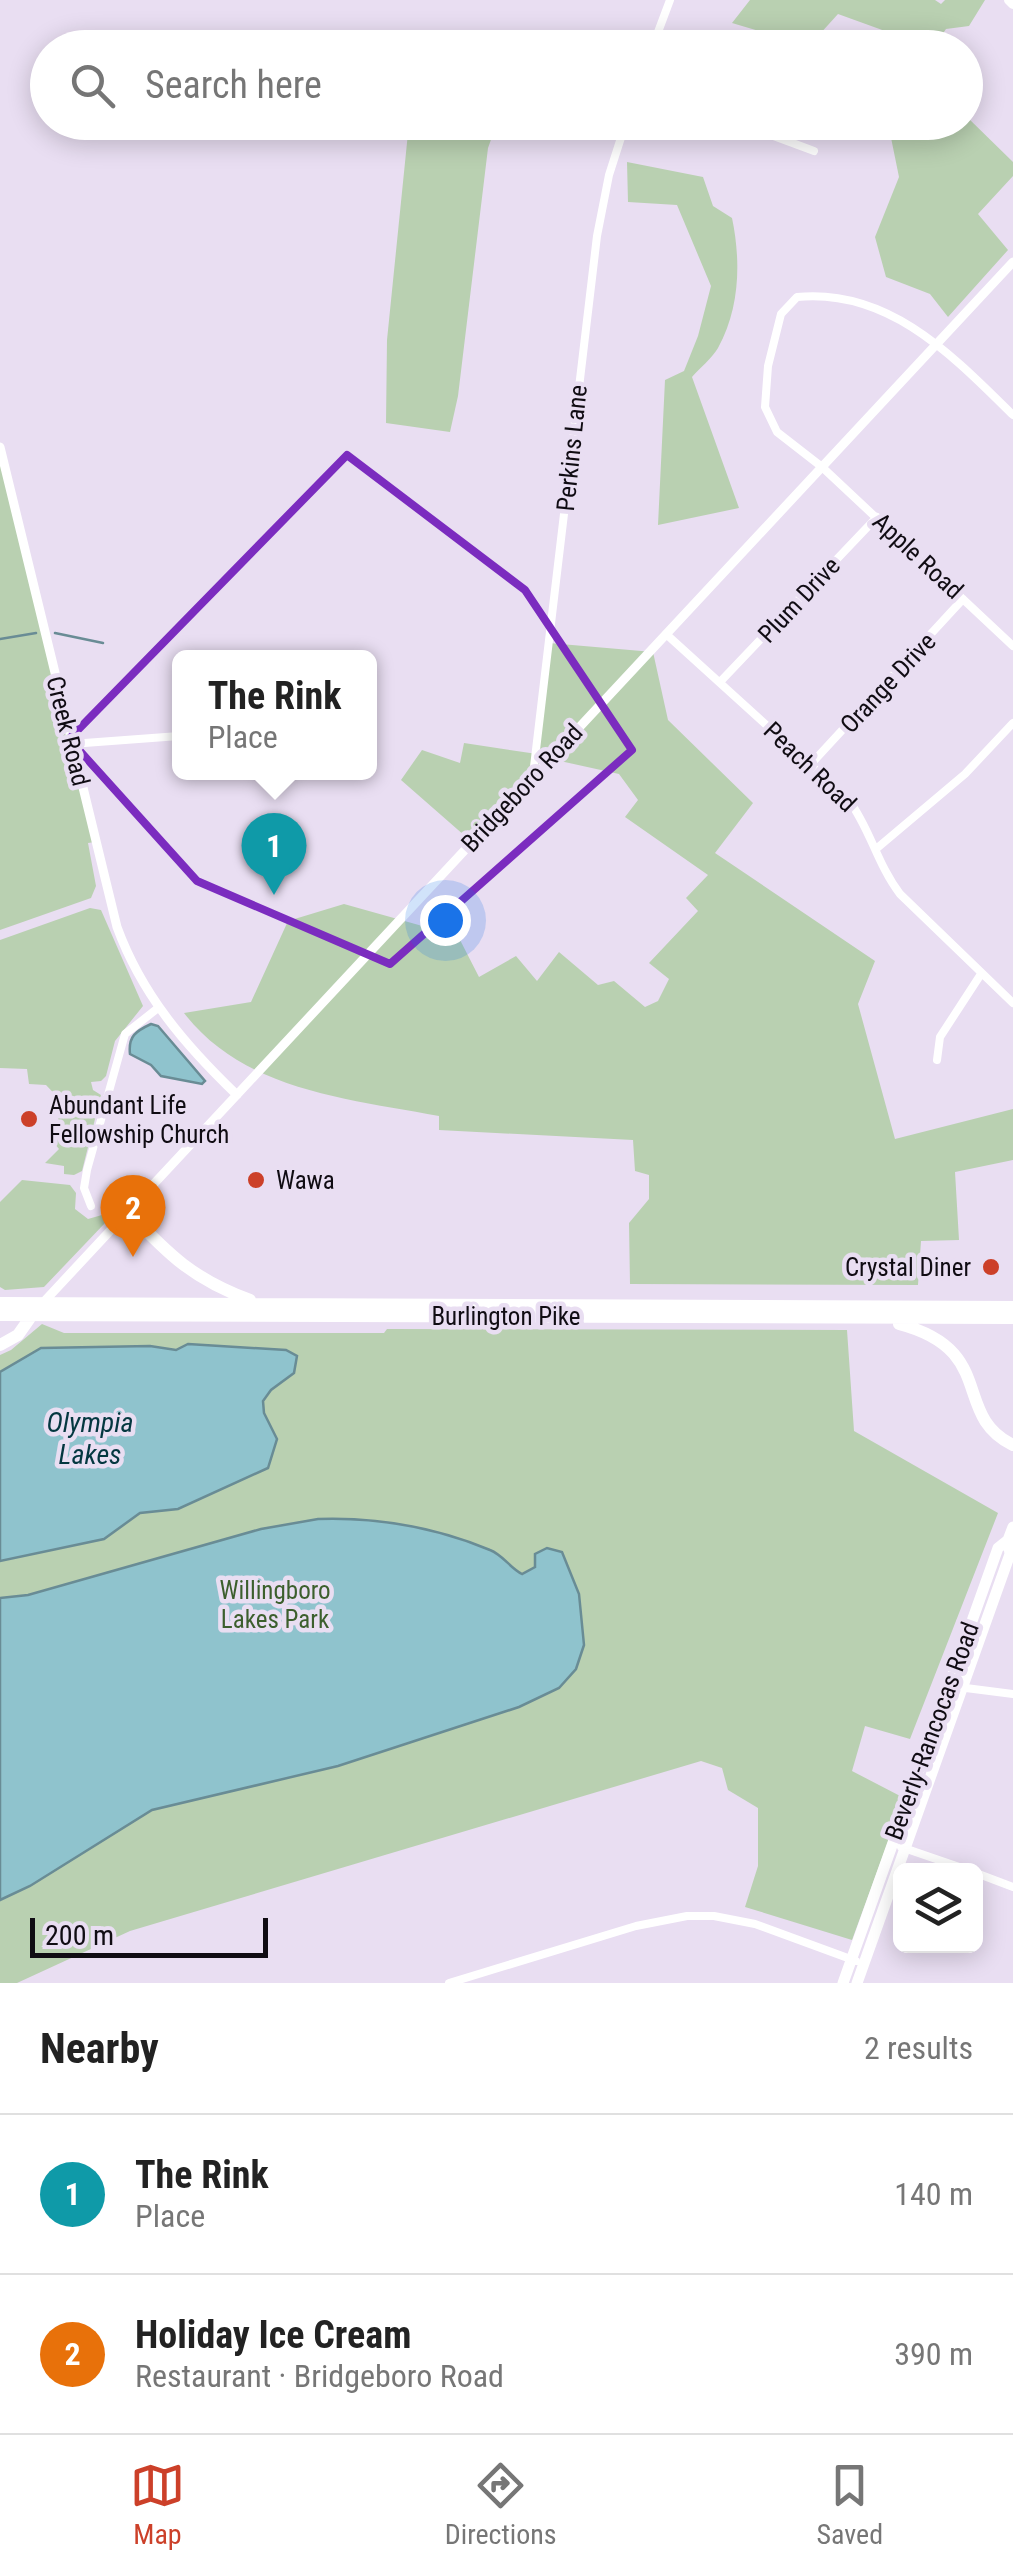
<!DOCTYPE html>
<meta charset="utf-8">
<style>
:root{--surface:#fff;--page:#f2f2f2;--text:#222;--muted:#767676;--line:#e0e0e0;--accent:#cc4029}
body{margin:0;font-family:"Roboto Condensed",sans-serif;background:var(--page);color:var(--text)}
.controls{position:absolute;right:30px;bottom:30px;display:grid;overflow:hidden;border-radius:15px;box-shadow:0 5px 25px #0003}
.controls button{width:90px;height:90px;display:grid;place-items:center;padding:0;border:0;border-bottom:2px solid var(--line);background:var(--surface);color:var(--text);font:50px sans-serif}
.scale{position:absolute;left:30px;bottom:25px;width:238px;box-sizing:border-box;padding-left:10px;border:5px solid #100c13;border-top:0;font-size:28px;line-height:35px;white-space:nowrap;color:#100c13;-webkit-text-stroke:8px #e9def2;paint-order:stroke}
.you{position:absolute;left:445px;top:920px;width:35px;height:35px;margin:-25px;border:8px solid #fff;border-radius:50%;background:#1a73e8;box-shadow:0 0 0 15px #1a73e833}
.badge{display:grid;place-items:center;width:65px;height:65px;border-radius:50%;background:var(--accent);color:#fff;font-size:32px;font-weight:700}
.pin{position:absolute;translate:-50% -82px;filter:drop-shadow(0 2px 5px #0008)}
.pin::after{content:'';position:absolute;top:52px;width:35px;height:30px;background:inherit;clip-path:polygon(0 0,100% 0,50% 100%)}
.popup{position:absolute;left:172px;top:650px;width:205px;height:130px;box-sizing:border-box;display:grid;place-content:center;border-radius:15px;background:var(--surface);filter:drop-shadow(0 2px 8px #0005);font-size:32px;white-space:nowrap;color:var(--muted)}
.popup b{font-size:38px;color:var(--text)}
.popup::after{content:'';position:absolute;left:50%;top:100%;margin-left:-20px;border:20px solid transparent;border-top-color:var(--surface)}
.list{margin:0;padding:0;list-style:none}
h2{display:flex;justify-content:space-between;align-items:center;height:130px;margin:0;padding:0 40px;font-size:42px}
h2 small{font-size:32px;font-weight:400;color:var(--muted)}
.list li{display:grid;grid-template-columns:65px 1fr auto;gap:30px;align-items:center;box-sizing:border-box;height:160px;padding:0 40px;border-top:2px solid var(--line)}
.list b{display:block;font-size:38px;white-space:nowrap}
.list p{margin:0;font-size:32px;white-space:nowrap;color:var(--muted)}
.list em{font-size:32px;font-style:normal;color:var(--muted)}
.icon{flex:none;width:55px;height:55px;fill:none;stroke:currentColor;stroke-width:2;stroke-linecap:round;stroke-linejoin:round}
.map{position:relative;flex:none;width:1013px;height:1983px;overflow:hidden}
.search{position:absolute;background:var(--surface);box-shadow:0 5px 25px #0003;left:30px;right:30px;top:30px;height:110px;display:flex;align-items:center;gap:25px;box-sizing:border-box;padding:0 35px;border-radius:55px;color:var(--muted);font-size:38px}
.sheet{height:450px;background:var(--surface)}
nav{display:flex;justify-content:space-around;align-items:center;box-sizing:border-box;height:140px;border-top:2px solid var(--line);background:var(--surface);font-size:28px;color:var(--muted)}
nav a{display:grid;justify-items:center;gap:5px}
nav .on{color:var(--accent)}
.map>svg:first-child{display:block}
.green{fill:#b9d0b1}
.water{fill:#8fc3cd;stroke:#698c95;stroke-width:2.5}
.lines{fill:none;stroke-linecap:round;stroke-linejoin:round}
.stream{stroke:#698c95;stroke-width:2.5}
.minor{stroke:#fff;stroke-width:8}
.tertiary{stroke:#fff;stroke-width:9}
.secondary{stroke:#fff;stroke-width:10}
.primary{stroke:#fff;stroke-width:11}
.trunk{stroke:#fff;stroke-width:12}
.marked{fill:none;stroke:#7b2cbf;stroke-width:8;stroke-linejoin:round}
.poi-dot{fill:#cc4029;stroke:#e9def2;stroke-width:4}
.labels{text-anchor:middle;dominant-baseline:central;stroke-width:9;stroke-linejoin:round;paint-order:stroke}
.street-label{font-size:25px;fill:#100c13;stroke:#e9def2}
.poi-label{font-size:25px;fill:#100c13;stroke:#e9def2;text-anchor:start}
.park-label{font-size:25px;fill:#3c5f2d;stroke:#e9def2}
.water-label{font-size:28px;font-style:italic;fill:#043740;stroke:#e9def2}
</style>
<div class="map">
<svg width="1013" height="1983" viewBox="0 0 1013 1983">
<rect width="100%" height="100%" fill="#e9def2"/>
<path class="green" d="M750,0H935L941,4L945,0H985L969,26L946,29L933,48L875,47L885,31L838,14L809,46L732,23Z
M966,116L1013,162V176L978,214L1008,250L948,317L930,294L886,277L875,237L899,177L888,123L966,122Z
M409,123H497L488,148L458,396L450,432L386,423L387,340Z
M627,162L703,177L713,206L732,218C741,261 740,308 718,348C712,358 700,368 692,377L739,508L658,525L665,380L684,371L698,336L711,286L677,205L628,202Z
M0,447L95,842L88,843L96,886L91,898L0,930Z
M549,643L653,652L668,720L753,803L715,853L875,961L858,1004L895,1139L1013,1109V1160L955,1172L959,1240L921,1241L918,1285L630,1284L629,1223L649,1199V1175L635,1171L633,1140L439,1130V1116C349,1099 244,1091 184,1013L251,1002L288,921L344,904L458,936L479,977L516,956L537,981L559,952L598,985L614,981L645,1007L658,1001L669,979L649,963L698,911L686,898L708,875L625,817L638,800L619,774L551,759L473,843L401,780L422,750L460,763L464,743L537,754Z
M90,908L101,910L143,1006L115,1041L106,1076L101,1081L91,1082L93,1090L101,1095L82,1171L74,1175L64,1174V1166L45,1163L59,1149L49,1137L58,1124L59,1113L66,1106L46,1085L29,1084L27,1069L0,1068V940Z
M22,1180L70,1185L76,1193L75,1209L88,1219L102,1215L108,1201L125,1202L44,1287L5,1290L0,1287V1202Z
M42,1324L64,1333H384L387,1329L847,1330L854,1431L998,1513L910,1739L865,1726L852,1771L904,1798L852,1940L745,1907L758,1866V1808L728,1790L722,1768L701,1761L130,1931L17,1983H0V1355L11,1350Z"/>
<path class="water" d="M151,1024L158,1026L205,1081L202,1084L161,1076L151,1065L130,1054C128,1036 136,1031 151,1024Z
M188,1344L286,1350L297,1356L294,1373L271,1390L263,1401L264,1413L277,1439L268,1468L178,1509L140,1513L104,1539L0,1561V1372L41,1348L150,1346L176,1350Z
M318,1519C378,1517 435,1527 490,1550C503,1555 510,1568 522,1574L535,1567V1554L547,1548L562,1552L579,1594L584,1645L576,1669L559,1688L519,1707L338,1766L152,1810L30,1886L0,1900V1598L28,1595L261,1529Z"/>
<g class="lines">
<path class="stream" d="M55,633L103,643
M0,639L36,633"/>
<path class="minor" d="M652,48L670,0
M718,122L755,129L814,151
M1013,415C953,356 889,288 797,297L781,314L768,366L765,407L777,432L822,467L1013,646
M666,634L848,799C870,828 877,864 900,894L1013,1003
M720,682L877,517
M71,744L179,736
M811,764L963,599
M533,775L597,236L609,175L626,122
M876,849L965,774L1013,723
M937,1060L940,1037L981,974
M91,1206L84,1188L87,1170L125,1034L158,1008
M958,1687L1013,1694
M901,1847L968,1870
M976,1873L1013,1887
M449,1983L636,1926L687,1916H714L755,1924L856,1961"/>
<path class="tertiary" d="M0,447L117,927C142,995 185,1045 237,1095
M40,1306L1013,262"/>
<path class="secondary" d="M1009,0L1013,4"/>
<path class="primary" d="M843,1983L998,1548L1008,1540L1013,1527
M857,1983L1010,1554L1008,1540"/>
<path class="trunk" d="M128,1212C169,1255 193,1279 250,1300
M0,1303L1013,1307
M0,1315L1013,1318
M899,1324C998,1350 951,1415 1013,1445
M0,1345L18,1335L32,1315"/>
</g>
<path class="marked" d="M347,455L525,590L632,750L390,964L197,881L69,739Z"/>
<g class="poi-dot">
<circle cx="29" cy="1119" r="10"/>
<circle cx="256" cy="1180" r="10"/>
<circle cx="991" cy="1267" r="10"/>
</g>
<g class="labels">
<g class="street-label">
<text transform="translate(572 448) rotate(-84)">Perkins Lane</text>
<text transform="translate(918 556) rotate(43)">Apple Road</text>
<text transform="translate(799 600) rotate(-47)">Plum Drive</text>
<text transform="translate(888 683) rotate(-47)">Orange Drive</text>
<text transform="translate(68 731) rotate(76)">Creek Road</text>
<text transform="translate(810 767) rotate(44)">Peach Road</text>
<text transform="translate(522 788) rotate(-47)">Bridgeboro Road</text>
<text x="506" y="1316">Burlington Pike</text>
<text transform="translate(932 1731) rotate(-70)">Beverly-Rancocas Road</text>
</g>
<g class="poi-label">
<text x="49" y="1105">Abundant Life<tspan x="49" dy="29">Fellowship Church</tspan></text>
<text x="276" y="1180">Wawa</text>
<text x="971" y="1267" text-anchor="end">Crystal Diner</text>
</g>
<g class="park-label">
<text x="275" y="1590">Willingboro<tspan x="275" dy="29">Lakes Park</tspan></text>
</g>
<g class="water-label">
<text x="90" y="1422">Olympia<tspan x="90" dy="32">Lakes</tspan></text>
</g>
</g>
</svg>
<div class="controls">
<button><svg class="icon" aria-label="layers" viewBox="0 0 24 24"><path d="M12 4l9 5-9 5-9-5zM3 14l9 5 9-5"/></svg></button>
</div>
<div class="scale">200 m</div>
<div class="you"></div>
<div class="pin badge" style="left:274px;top:895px;background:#0f9aa8">1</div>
<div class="popup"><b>The Rink</b>Place</div>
<div class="pin badge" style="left:133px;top:1257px;background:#e8710a">2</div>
<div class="search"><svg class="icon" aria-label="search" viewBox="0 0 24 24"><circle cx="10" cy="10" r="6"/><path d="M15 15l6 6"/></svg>Search here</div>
</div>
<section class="sheet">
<h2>Nearby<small>2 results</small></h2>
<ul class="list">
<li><span class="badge" style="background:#0f9aa8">1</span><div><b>The Rink</b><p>Place</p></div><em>140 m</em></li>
<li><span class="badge" style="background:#e8710a">2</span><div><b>Holiday Ice Cream</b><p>Restaurant · Bridgeboro Road</p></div><em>390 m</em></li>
</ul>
</section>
<nav>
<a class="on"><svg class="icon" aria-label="map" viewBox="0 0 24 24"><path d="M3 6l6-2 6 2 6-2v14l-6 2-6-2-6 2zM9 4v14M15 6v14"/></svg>Map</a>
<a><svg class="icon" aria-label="directions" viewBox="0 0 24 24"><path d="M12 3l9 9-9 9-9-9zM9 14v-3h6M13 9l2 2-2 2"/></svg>Directions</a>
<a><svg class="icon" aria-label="saved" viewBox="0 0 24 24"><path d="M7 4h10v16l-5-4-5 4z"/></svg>Saved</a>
</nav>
